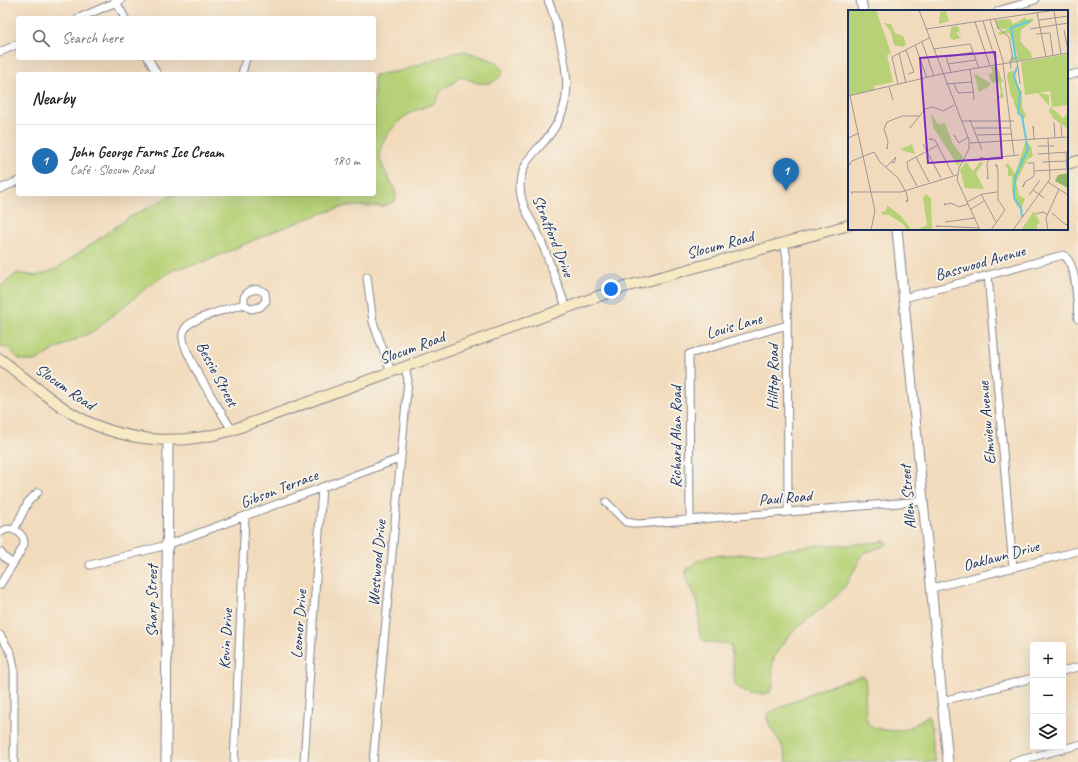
<!DOCTYPE html>
<meta charset="utf-8">
<style>
:root{--surface:#fff;--page:#f2f2f2;--text:#202124;--muted:#757577;--line:#e0e0e0;--accent:#1f6fb2}
body{margin:0;font-family:Caveat,sans-serif;background:var(--page);color:var(--text)}
.controls{position:absolute;right:12px;bottom:12px;display:grid;overflow:hidden;border-radius:4px;box-shadow:0 4px 16px #0002}
.controls button{width:36px;height:36px;display:grid;place-items:center;padding:0;border:0;border-bottom:1px solid var(--line);background:var(--surface);color:var(--text);font:20px sans-serif}
.you{position:absolute;left:611px;top:289px;width:14px;height:14px;margin:-10px;border:3px solid #fff;border-radius:50%;background:#1a73e8;box-shadow:0 0 0 6px #1a73e833}
.badge{display:grid;place-items:center;width:26px;height:26px;border-radius:50%;background:var(--accent);color:#fff;font-size:13px;font-weight:700}
.pin{position:absolute;translate:-50% -33px;filter:drop-shadow(0 1px 2px #0008)}
.pin::after{content:'';position:absolute;top:21px;width:14px;height:12px;background:inherit;clip-path:polygon(0 0,100% 0,50% 100%)}
.list{margin:0;padding:0;list-style:none}
h2{display:flex;justify-content:space-between;align-items:center;height:52px;margin:0;padding:0 16px;font-size:17px}
h2 small{font-size:13px;font-weight:400;color:var(--muted)}
.list li{display:grid;grid-template-columns:26px 1fr auto;gap:12px;align-items:center;box-sizing:border-box;height:72px;padding:0 16px;border-top:1px solid var(--line)}
.list b{display:block;font-size:15px;white-space:nowrap}
.list p{margin:0;font-size:13px;white-space:nowrap;color:var(--muted)}
.list em{font-size:13px;font-style:normal;color:var(--muted)}
.icon{flex:none;width:22px;height:22px;fill:none;stroke:currentColor;stroke-width:2;stroke-linecap:round;stroke-linejoin:round}
.map{position:relative;flex:none;width:1078px;height:762px;overflow:hidden}
.search{position:absolute;background:var(--surface);box-shadow:0 4px 16px #0002;left:16px;top:16px;width:360px;height:44px;display:flex;align-items:center;gap:10px;box-sizing:border-box;padding:0 14px;border-radius:4px;color:var(--muted);font-size:15px}
.panel{position:absolute;background:var(--surface);box-shadow:0 4px 16px #0002;left:16px;top:72px;width:360px;height:124px;border-radius:4px}
.map>svg:first-child{display:block}
.green{fill:#b6d176;stroke:#68806a}
.lines{fill:none;stroke-linecap:round;stroke-linejoin:round}
.minor-casing{stroke:#86858d;stroke-width:9}
.tertiary-casing{stroke:#86858d;stroke-width:11}
.secondary-casing{stroke:#86858d;stroke-width:12}
.minor{stroke:#fff;stroke-width:7}
.tertiary{stroke:#fff;stroke-width:9}
.secondary{stroke:#f7e9c3;stroke-width:10}
.labels{text-anchor:middle;dominant-baseline:central;stroke-width:4;stroke-linejoin:round;paint-order:stroke}
.street-label{font-size:16px;fill:#1b2f5e;stroke:#f7f3e8}
.inset-river{fill:none;stroke:#62c7e0;stroke-width:2}
.inset-road{fill:none;stroke:#9c9696;stroke-width:1}
.view{fill:#7b2cbf;fill-opacity:0.15;stroke:#7b2cbf;stroke-width:2}
.inset-edge{fill:none;stroke:#1b2f5e;stroke-width:2}
</style>
<div class="map">
<svg width="1078" height="762" viewBox="0 0 1078 762">
<rect width="100%" height="100%" fill="#f7f3e8"/>
<filter id="ink" filterUnits="userSpaceOnUse"><feTurbulence type="fractalNoise" baseFrequency=".025" numOctaves="2"/><feDisplacementMap in="SourceGraphic" scale="8" xChannelSelector="R" yChannelSelector="G"/><feConvolveMatrix kernelMatrix="1 2 1 2 8 2 1 2 1" color-interpolation-filters="sRGB"/></filter>
<filter id="wash" filterUnits="userSpaceOnUse"><feTurbulence type="fractalNoise" baseFrequency=".012" numOctaves="4" result="noise"/><feDisplacementMap in="SourceGraphic" scale="16" xChannelSelector="R" yChannelSelector="G"/><feGaussianBlur stdDeviation="0.9" result="paint"/><feColorMatrix in="noise" values="0 0 0 0 0 0 0 0 0 0 0 0 0 0 0 0 0 1.4 0 .05"/><feComposite in="paint" operator="in"/></filter>
<g filter="url(#wash)">
<rect width="100%" height="100%" fill="#f2dbbc"/>
<path class="green" d="M465,51L497,62L503,69C501,84 483,86 472,81C467,79 464,77 459,76C452,88 453,81 444,88C439,92 439,99 434,103C428,107 420,108 414,111C399,118 387,133 381,147C373,166 402,188 395,201L383,206H346L320,214L277,230L202,263L175,269L150,285L94,331L53,350L36,361H28L19,359L8,348L0,346V287L17,273L37,276L56,269L128,218L170,196L177,194H374V75L400,71L453,53Z
M885,541L888,543L884,546L864,553C856,565 851,579 842,590C821,613 789,627 775,656C769,667 777,682 770,692C761,697 746,692 737,687L735,684L731,646L725,643L706,642C695,636 700,619 699,609C698,595 685,584 686,570L697,561L711,556L771,552L818,545H849Z
M861,676L865,678C868,692 861,714 870,726C886,732 899,733 914,725C918,722 923,718 928,716C936,729 930,748 936,762H786C787,742 766,731 767,714L820,689Z"/>
</g>
<g filter="url(#ink)">
<g class="lines">
<g class="minor-casing">
<path id="minor" d="M115,0L125,18
M548,0C554,13 557,27 560,40C568,74 573,103 551,133C537,153 521,158 520,186C520,207 532,219 539,236C549,260 557,283 566,307
M998,11L1035,0
M79,18L121,0
M0,52L18,44
M148,58L157,74
M242,74L246,58
M1067,76L1078,73
M0,189L18,181
M784,242L787,259L788,512
M988,275L1013,568
M367,277L373,322L391,372
M904,298L1063,255C1077,262 1077,303 1078,319
M232,430C221,412 184,355 183,338C182,333 184,330 187,326C196,317 231,308 244,304L251,309L260,307L266,301L265,293C258,287 249,289 244,297V304
M606,502L626,522L638,524L924,501
M690,520L689,354L787,325
M14,530L28,502L38,492
M0,533C9,524 25,532 24,544C23,550 4,577 0,585
M0,552L5,558L12,563
M90,565L167,545L401,458
M932,588L1078,551
M0,635L11,653L14,668V762
M1063,671L1078,667
M942,701L1033,678
M234,762L245,517
M304,762L322,487
M373,762L408,380L405,367
M1013,762L1078,745"/>
</g>
<g class="tertiary-casing">
<path id="tertiary" d="M861,0L863,11
M897,229L948,762
M166,762L168,441"/>
</g>
<g class="secondary-casing">
<path id="secondary" d="M1067,164L1078,161
M0,359C24,377 47,398 73,414C121,442 179,447 232,430L621,288L849,225"/>
</g>
<use href="#minor" class="minor"/>
<use href="#tertiary" class="tertiary"/>
<use href="#secondary" class="secondary"/>
</g>
</g>
<g class="labels">
<g class="street-label">
<text transform="translate(553 236) rotate(68)">Stratford Drive</text>
<text transform="translate(720 245) rotate(-15)">Slocum Road</text>
<text transform="translate(980 263) rotate(-16)">Basswood Avenue</text>
<text transform="translate(734 326) rotate(-16)">Louis Lane</text>
<text transform="translate(412 348) rotate(-20)">Slocum Road</text>
<text transform="translate(217 374) rotate(62)">Bessie Street</text>
<text transform="translate(773 377) rotate(-90)">Hilltop Road</text>
<text transform="translate(65 387) rotate(35)">Slocum Road</text>
<text transform="translate(987 423) rotate(-95)">Elmview Avenue</text>
<text transform="translate(676 437) rotate(-90)">Richard Alan Road</text>
<text transform="translate(279 489) rotate(-21)">Gibson Terrace</text>
<text transform="translate(908 497) rotate(-95)">Allen Street</text>
<text transform="translate(785 498) rotate(-5)">Paul Road</text>
<text transform="translate(1001 556) rotate(-15)">Oaklawn Drive</text>
<text transform="translate(377 563) rotate(-85)">Westwood Drive</text>
<text transform="translate(152 601) rotate(-90)">Sharp Street</text>
<text transform="translate(299 624) rotate(-86)">Leonor Drive</text>
<text transform="translate(226 639) rotate(-87)">Kevin Drive</text>
</g>
</g>
<g transform="translate(848 10)">
<rect width="220" height="220" fill="#f2dbbc"/>
<path d="M0,0H28L43,43L39,45L45,72L26,76V80L0,86ZM98,1L101,11L91,14L92,2ZM178,7V10L185,8V11L173,20L172,31L183,43L184,48L163,52V45L168,49L169,44L161,23L151,25L150,23L160,19H149L148,10L162,9L165,14ZM36,13L43,14L47,23L55,26L58,34L55,37L46,35L43,22ZM110,16L113,26L110,21L109,24L113,28L105,30L102,28L103,17ZM220,44V95L204,97L202,81L191,83L201,85V96L190,83L177,85L173,52ZM149,56L155,72L153,74L156,88H150L153,83L151,72L144,73L140,64L145,63L143,57ZM166,61L168,75L174,81V97L178,106L175,109L166,95V90L163,86L159,67L160,62ZM126,63L142,73V76L131,82ZM203,97L215,108L220,103V119L205,108L201,101ZM83,103L90,114L97,113L105,134L115,147L110,156L85,117ZM178,130L183,137L185,146L179,150L168,172L171,185L177,189L173,199L168,195L164,181V166H160V158L157,156L160,153L167,164ZM64,134L67,144L53,140V139ZM118,152L125,161L132,152L135,153L128,163L136,179L117,178L112,160ZM78,184L83,188L84,220H68L79,215L75,188ZM39,195L53,206L64,220H59L55,214L41,205H35L33,202L38,201ZM186,201L192,213L189,214V220H173Z" fill="#b6d176"/>
<path d="M220,163V178L207,171L210,165Z" fill="#90b367"/>
<path class="inset-river" d="M168,50L163,18L182,11M169,57L166,66L172,83L170,103L174,106L178,129M174,207L173,198L166,188V180L168,165L180,139L178,131"/>
<path class="inset-road" d="M71,0L121,130V139L111,158L109,170L132,220M206,1L213,44M189,3L198,47M147,9L150,18L161,27L165,49L162,50L163,59M142,10L156,54M191,10L220,6M135,11L149,55M127,12L142,56M78,19L208,0M182,19L220,13M216,20L220,41M188,24L202,23L205,46M74,32L86,66M67,35L79,68M85,39L122,34L131,58M58,40L66,62L60,64M51,43L58,73M169,51L172,74M100,54L128,50M155,54L166,145M122,59L126,87L125,90M103,63L98,47L125,42M50,74L44,47L81,28M98,74L124,72M106,74L110,83L126,82M41,77L45,90M0,86L93,64L220,43M2,86L27,201L23,220M122,110L134,140M113,111H166M206,112L207,128M213,115L214,128M63,116L62,118L77,99L85,97L95,101L106,95M125,118H163M186,119L185,116L186,129M129,125L164,124M108,127L106,125L111,133L120,127M0,128L11,123M84,129H81L87,130L105,165M122,133L220,127M75,134L93,168M190,136H206M39,137V139L40,131L36,119L39,112L54,106H71M218,142L219,162M190,144L220,142M68,147L81,172M135,148L131,149L133,147L140,150M194,152L220,151M0,157L4,151L26,142L32,152L50,168L58,182L60,191L58,192L59,190M38,157L48,147L46,153L43,152M187,161L218,159M139,167L140,169L139,153L142,148L171,145M200,172L220,185M176,174L175,177L177,172L186,166V153H179M69,176L60,159L59,152L90,135M185,180L196,188M5,184L3,182H53L109,165M133,184L148,212M181,185L192,170M119,192L134,184L149,182M97,193L96,195L103,193L111,197L120,194M123,199L136,191M204,203L218,215L220,213M188,204L195,202L200,205M97,212L127,208M91,217L88,216L131,218M143,220L157,200L150,190V161L149,156V155H147L149,157M165,220L202,169L200,129M200,220L198,208L211,179"/>
<path class="view" d="M147,42L154,148L80,153L72,48Z"/>
<rect width="220" height="220" class="inset-edge"/>
</g>
</svg>
<div class="controls">
<button>+</button>
<button>−</button>
<button><svg class="icon" aria-label="layers" viewBox="0 0 24 24"><path d="M12 4l9 5-9 5-9-5zM3 14l9 5 9-5"/></svg></button>
</div>
<div class="you"></div>
<div class="pin badge" style="left:786px;top:191px">1</div>
<div class="search"><svg class="icon" aria-label="search" viewBox="0 0 24 24"><circle cx="10" cy="10" r="6"/><path d="M15 15l6 6"/></svg>Search here</div>
<section class="panel">
<h2>Nearby<small></small></h2>
<ul class="list">
<li><span class="badge">1</span><div><b>John George Farms Ice Cream</b><p>Café · Slocum Road</p></div><em>180 m</em></li>
</ul>
</section>
</div>
